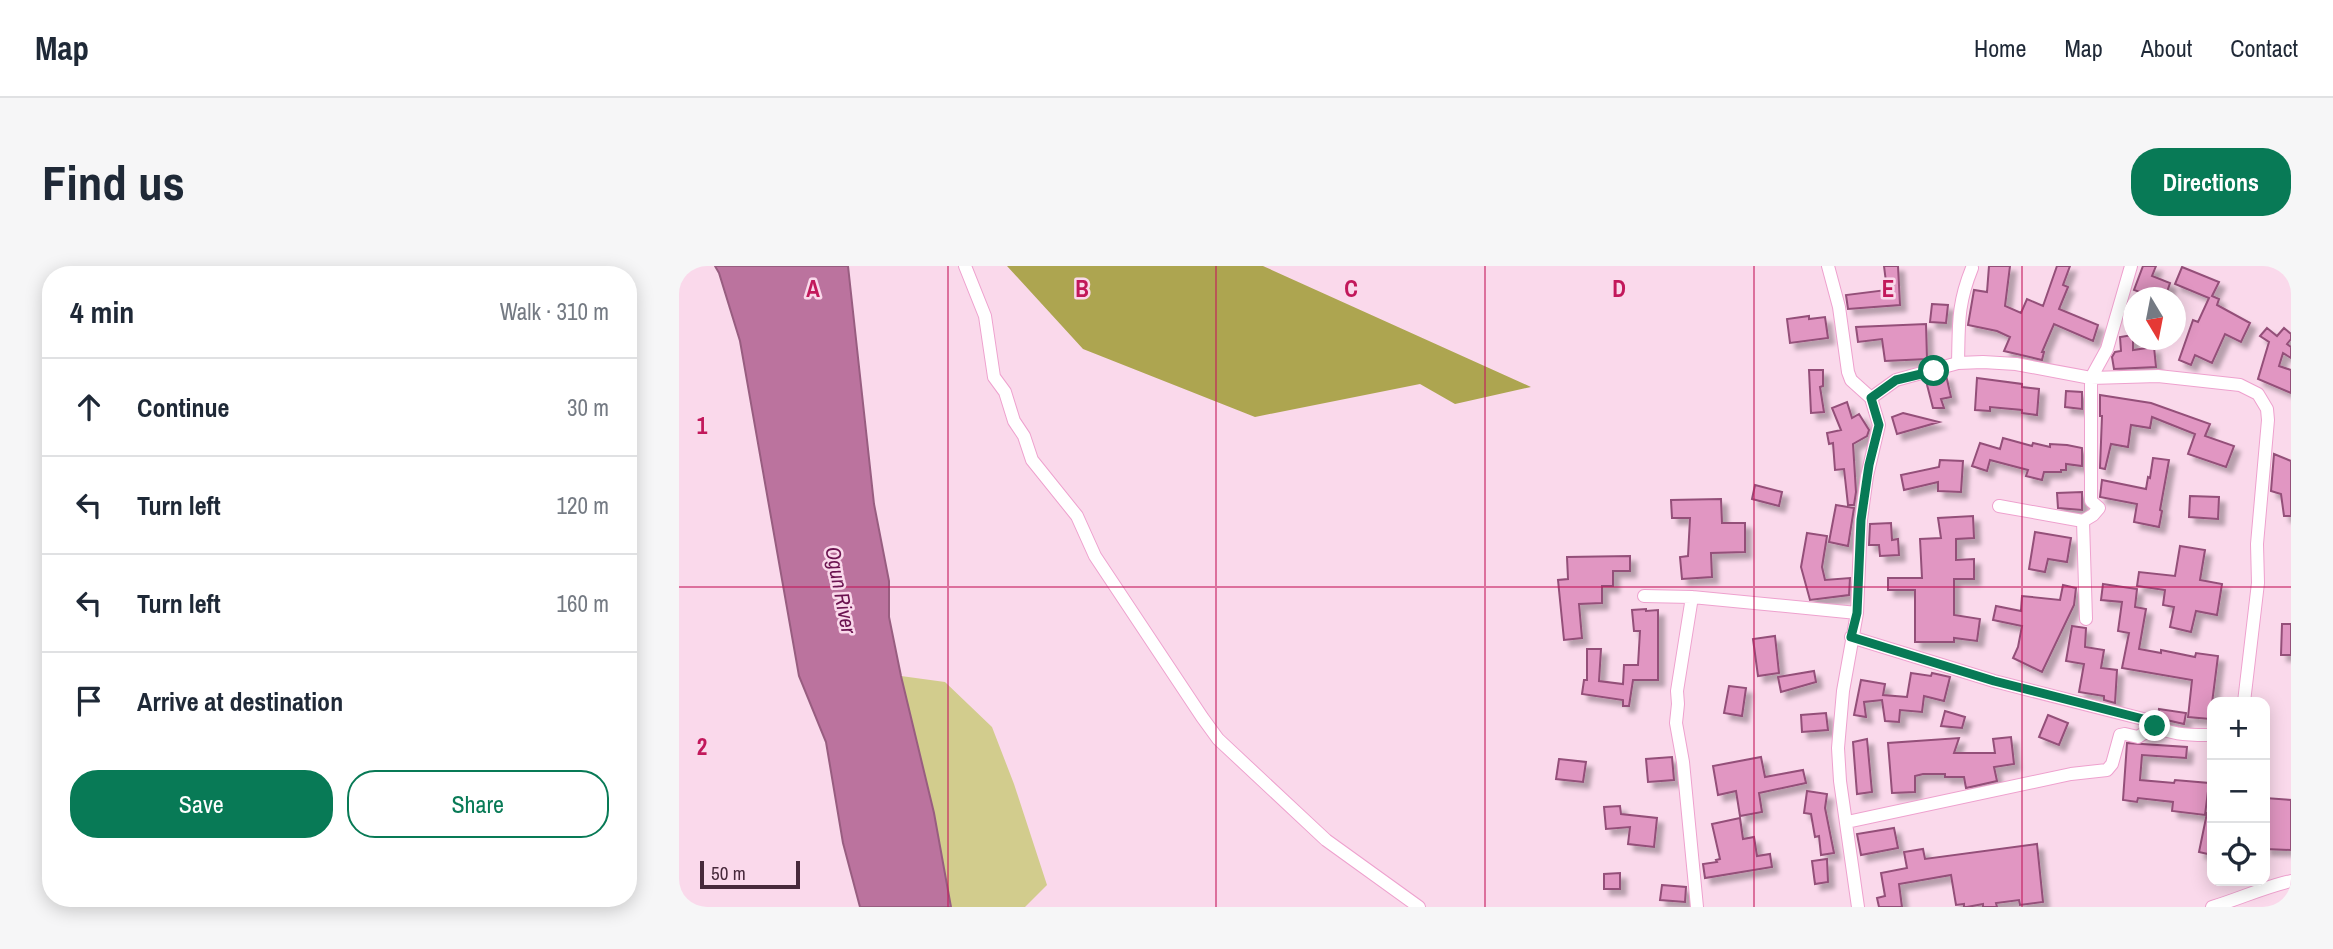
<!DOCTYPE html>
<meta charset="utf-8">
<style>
:root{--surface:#fff;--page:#f6f6f7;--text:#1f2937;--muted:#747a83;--line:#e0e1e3;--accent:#087a56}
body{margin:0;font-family:"Archivo Narrow",sans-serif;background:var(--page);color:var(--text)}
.controls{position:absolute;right:21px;bottom:21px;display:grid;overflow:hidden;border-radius:14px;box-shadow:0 4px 18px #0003}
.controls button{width:63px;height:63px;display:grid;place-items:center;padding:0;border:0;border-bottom:2px solid var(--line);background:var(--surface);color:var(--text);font:35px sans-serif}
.compass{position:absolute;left:1444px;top:21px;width:63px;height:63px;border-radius:50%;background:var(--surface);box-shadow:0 4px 18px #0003;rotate:170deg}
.scale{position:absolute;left:21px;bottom:18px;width:100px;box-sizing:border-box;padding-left:7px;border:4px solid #47293b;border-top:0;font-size:19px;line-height:24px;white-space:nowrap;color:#47293b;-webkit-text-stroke:5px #fad9eb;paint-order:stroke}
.stop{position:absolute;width:21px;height:21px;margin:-16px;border:5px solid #087a56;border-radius:50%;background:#fff}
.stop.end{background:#087a56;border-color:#fff;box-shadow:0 2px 7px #0008}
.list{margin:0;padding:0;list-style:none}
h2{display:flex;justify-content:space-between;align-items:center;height:91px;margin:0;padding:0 28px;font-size:30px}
h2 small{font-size:23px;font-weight:400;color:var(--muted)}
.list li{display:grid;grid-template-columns:46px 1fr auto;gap:21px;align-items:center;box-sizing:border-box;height:98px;padding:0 28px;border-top:2px solid var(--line)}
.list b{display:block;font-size:26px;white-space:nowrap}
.list em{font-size:23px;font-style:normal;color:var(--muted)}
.actions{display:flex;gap:14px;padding:21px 28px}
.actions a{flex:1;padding:16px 0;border:2px solid var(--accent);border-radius:28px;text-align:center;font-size:24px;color:var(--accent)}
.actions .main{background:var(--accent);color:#fff}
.icon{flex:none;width:38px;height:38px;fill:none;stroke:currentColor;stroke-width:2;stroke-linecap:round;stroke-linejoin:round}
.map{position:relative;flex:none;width:1612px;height:641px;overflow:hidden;border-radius:28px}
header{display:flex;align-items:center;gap:42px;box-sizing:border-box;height:98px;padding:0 35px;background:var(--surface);border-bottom:2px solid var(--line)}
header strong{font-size:33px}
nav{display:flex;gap:38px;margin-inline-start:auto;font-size:24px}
.intro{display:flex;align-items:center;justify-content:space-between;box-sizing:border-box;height:168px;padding:0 42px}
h1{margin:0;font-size:49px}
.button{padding:18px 32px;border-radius:28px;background:var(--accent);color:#fff;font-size:24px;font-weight:700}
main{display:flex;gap:42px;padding:0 42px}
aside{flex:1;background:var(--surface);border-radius:28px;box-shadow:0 4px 18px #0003}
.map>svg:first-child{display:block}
.green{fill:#d2cc8d}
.forest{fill:#ada550}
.water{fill:#bb739e;stroke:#985d80;stroke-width:2}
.building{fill:#e196c2;stroke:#944f79;stroke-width:2;filter:url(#shadow)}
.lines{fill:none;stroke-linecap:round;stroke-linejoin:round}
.minor-casing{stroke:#eea1ce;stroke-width:14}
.minor{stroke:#fff;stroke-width:12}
.route{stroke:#087a56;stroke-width:9}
.grid{fill:none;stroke:#c2185b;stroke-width:2;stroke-opacity:0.55}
.labels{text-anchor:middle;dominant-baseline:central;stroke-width:5;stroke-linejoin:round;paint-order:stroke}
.water-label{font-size:21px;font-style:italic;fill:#6b1350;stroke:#fad9eb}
.grid-label{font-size:23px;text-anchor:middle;font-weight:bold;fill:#c2185b;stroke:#fad9eb;stroke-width:5;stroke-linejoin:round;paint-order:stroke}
</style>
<header>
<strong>Map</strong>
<nav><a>Home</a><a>Map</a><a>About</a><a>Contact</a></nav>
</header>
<div class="intro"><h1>Find us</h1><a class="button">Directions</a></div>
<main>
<aside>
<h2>4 min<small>Walk · 310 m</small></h2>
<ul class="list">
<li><svg class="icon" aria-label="ahead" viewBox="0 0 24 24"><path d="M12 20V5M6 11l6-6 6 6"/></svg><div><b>Continue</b></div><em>30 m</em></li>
<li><svg class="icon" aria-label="left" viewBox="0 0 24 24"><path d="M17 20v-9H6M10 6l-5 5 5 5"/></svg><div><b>Turn left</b></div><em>120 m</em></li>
<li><svg class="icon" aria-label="left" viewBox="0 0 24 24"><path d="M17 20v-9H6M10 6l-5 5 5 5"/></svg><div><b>Turn left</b></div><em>160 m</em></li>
<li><svg class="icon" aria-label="arrive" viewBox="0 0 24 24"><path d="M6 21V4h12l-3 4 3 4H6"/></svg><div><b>Arrive at destination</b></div></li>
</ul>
<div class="actions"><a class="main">Save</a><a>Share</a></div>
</aside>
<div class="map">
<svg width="1612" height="641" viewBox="0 0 1612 641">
<defs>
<filter id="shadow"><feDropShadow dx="6" dy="6" stdDeviation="2" flood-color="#0004"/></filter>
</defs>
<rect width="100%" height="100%" fill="#fad9eb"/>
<path class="green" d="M222,410L266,416L313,461L335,518L368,619L346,641H272L255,547Z"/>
<path class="forest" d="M328,0H584L852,121L776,138L741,118L576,151L404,83Z"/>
<path class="water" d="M36,0H169L195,238L210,315V351L222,410L255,547L272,641H181L164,577L147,476L120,410L61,75L40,7Z"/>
<path class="building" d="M1205,0H1219L1221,39L1169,43L1167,29L1208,24Z
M1310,0H1331L1326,40L1342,47L1348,33L1364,40L1378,0H1391L1384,19L1389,21L1380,43L1419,59L1414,75L1375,58L1363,86H1365L1363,94L1325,85L1331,71L1318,65L1289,59L1295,24L1308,26Z
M1464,0H1477L1473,10L1491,17L1486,32H1458L1461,26L1455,24Z
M1503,1L1540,16L1533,30L1540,33L1538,39L1571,57L1562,76L1546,68L1533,97L1516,89L1512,99L1500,94L1514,54L1519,56L1530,32L1496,18Z
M1253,38L1269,39L1267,57L1251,56Z
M1130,50V53L1146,51L1149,72L1111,77L1108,53Z
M1247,58L1248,93L1206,95L1203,73L1179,76L1177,61Z
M1588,62L1598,70L1605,62L1612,68V73L1608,78L1612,81V92L1604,87L1600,100L1612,104V127L1579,113L1590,76L1581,70Z
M1454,69V84L1475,81L1477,101L1435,103L1433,91L1436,86L1442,85L1441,71Z
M1130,104H1144V120L1141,121L1145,146L1132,147Z
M1267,109L1272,131L1262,133L1265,142H1254L1247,115Z
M1298,112L1343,118V121L1360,123L1358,149L1343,147V144L1311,141V145L1296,144Z
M1387,125L1403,126V143L1386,141Z
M1421,129L1472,137L1531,158L1526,170L1555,180L1547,201L1509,188L1516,168L1473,151L1471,162L1452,159L1449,181L1432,178L1426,203L1421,202L1423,150H1421Z
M1168,136L1173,152L1180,148L1190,164L1188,170L1174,178L1177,226L1175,239H1169L1165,203L1156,204L1154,177L1150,178L1148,167L1162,164L1153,142Z
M1224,147L1260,156L1218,168L1213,151Z
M1324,172L1353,180L1354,177L1371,181V178L1388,179L1403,182V200L1387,198V204H1382V206H1365L1363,214L1347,210L1349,204L1311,194L1308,205L1293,200L1301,177L1321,183Z
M1595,188L1612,195V250H1605L1602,228L1592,225Z
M1474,192L1490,194L1481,244L1483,245L1480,261L1455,256L1458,238L1421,231L1423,214L1467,223L1469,211L1471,212Z
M1261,194L1284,195L1282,226L1259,225V216L1225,224L1222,209L1260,201Z
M1076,219L1103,226L1100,240L1073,233Z
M1403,226V244L1379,242L1378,227Z
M1511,230L1540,231L1539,253L1510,251Z
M1042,233L1043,257H1066V286L1032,287L1033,311L1003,313L1001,291L1009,290L1011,252H993L992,234Z
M1157,239L1175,242L1169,280L1150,276Z
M1294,250L1295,272L1277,273V294L1295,293V313H1275V349L1301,353L1298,375L1275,372V376H1236V324H1209V312H1243L1241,273L1262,272L1259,252Z
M1212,257L1213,274L1219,273L1220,289L1201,290L1200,279H1190L1191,258Z
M1356,266L1392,272L1388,296L1369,293L1366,306L1350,303Z
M1128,267L1148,270L1143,301L1146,314L1171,312L1170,329L1131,334L1122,301Z
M1501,280L1526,284L1521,314L1543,318L1538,349L1517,345L1512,366L1491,361L1495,341L1484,339L1486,324L1458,320L1460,306L1496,310Z
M951,290V305H934V320H923V337L900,338L903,372L885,374L879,314L889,313L888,291Z
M1424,318L1458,323L1456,341L1467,343L1460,383L1482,387V384L1516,391L1517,387L1539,390L1531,453L1509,451L1513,414L1443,402L1450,367L1439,365L1443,336L1422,334Z
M1384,319L1397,322L1395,339L1363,406L1334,392L1339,381L1343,360L1314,354L1317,340L1342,345L1343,330L1381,334Z
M967,343V345L979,344V414H954L950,440H944V434L903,428L905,414H908V383H922L920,415L944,418L945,399H959L961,365H955L953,344Z
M1603,358H1612V389H1602Z
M1393,360L1407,362L1406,381L1425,384L1422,402L1438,404L1436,437L1425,434V430L1400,426L1405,398L1387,395Z
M1096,370L1100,407L1079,410L1074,373Z
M1135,405L1137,416L1102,426L1099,411Z
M1232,407L1252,410L1253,407L1271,411L1265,435L1245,430L1243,446L1221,444L1220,456L1206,455L1203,434L1185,436L1187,451L1175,449L1182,414L1206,418L1204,429L1228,431Z
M1050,420L1067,422L1063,450L1045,447Z
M1480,443L1507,447L1505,458L1483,453L1479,450Z
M1266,445L1286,451L1283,462L1262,460Z
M1147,447L1149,464L1123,466L1122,449Z
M1369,449L1389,457L1380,479L1360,471Z
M1332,471L1335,498L1315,501L1318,515L1287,522L1285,511H1266V508H1244L1236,510V526L1213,527L1209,477L1280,472L1275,487H1316L1314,473Z
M1188,473L1193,526L1178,528L1174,476Z
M1448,477L1508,481L1507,492L1463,489L1461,514L1495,517L1496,514L1530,517L1526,549L1493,545L1494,536L1459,532L1458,536L1444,534Z
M993,491L995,514L969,516L967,493Z
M1082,491L1086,511L1124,504L1127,517L1080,527L1083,546L1061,550L1057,525L1039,529L1034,500Z
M880,493L907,496L904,516L877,513Z
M1128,525L1148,528L1146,542L1155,587L1142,589L1140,570L1136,571L1132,548L1125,547Z
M1586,532L1612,534V584L1586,583Z
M941,540L942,548L978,552L975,581L949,578L951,561L927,563L925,541Z
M1528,547L1533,548V589L1520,586Z
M1061,552L1064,573L1075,571L1078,590L1091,588L1093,601L1026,612L1024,598L1038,596L1037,594L1041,593L1033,558Z
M1215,562L1219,582L1182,589L1178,568Z
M1358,578L1364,636L1341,639L1340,634L1317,637L1318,641H1304V638L1288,641H1285V638L1277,639L1272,609L1220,618L1223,641H1200L1198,632L1206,630L1202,607L1228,602L1225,586L1244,583L1246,593Z
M1148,593L1149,616L1136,618L1133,595Z
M941,607V623H925V608Z
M983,619L1007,621L1006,636L981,634Z"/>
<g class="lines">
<g class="minor-casing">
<path id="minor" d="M286,0L306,50L315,111L326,126L335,155L345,170L353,194L398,250L416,290L523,451L539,473L647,574L740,641
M1149,0L1160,41L1169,106L1172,114L1192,132L1200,159L1188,210L1182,254L1178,347L1164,425L1159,482L1161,515L1179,641
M1279,97C1280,59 1278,39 1293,2
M1192,132L1217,114L1279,97L1304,96L1337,98L1412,112L1479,110L1561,119L1579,128L1588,143L1589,154L1578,278L1579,317L1565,436
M1320,240L1404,255L1414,249L1420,242L1412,235V112L1428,83L1452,0
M1404,255L1407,353
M965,330L1013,331L1178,347
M1013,331L998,425L999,438L997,457L1004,496L1018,641
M1172,371L1315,415L1472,455C1485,470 1515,469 1533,469
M1168,556L1392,508L1428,504L1433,498L1441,469L1446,468L1459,471L1476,460
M1533,641C1560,633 1585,621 1612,615"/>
</g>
<use href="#minor" class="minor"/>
</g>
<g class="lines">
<path class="route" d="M1255,105L1217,114L1192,132L1200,159L1190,199L1182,254L1178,347L1172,371L1315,415L1472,455L1476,460"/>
</g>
<path class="grid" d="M269,0V641M537,0V641M806,0V641M1075,0V641M1343,0V641M0,321H1612"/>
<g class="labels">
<g class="water-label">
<text transform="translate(162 324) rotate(79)">Ogun River</text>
</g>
</g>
<g class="grid-label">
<text x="134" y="31">A</text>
<text x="403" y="31">B</text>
<text x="672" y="31">C</text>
<text x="940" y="31">D</text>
<text x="1209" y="31">E</text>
<text x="23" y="168">1</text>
<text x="23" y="489">2</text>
</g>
</svg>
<div class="controls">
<button>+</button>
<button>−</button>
<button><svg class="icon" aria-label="locate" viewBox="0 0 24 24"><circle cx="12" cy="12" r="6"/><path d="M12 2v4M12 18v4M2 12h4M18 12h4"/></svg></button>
</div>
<svg class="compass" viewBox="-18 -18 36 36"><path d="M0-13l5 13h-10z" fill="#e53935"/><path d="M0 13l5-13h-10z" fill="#747a83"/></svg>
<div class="scale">50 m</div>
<div class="stop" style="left:1255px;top:105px"></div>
<div class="stop end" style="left:1476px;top:460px"></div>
</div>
</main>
